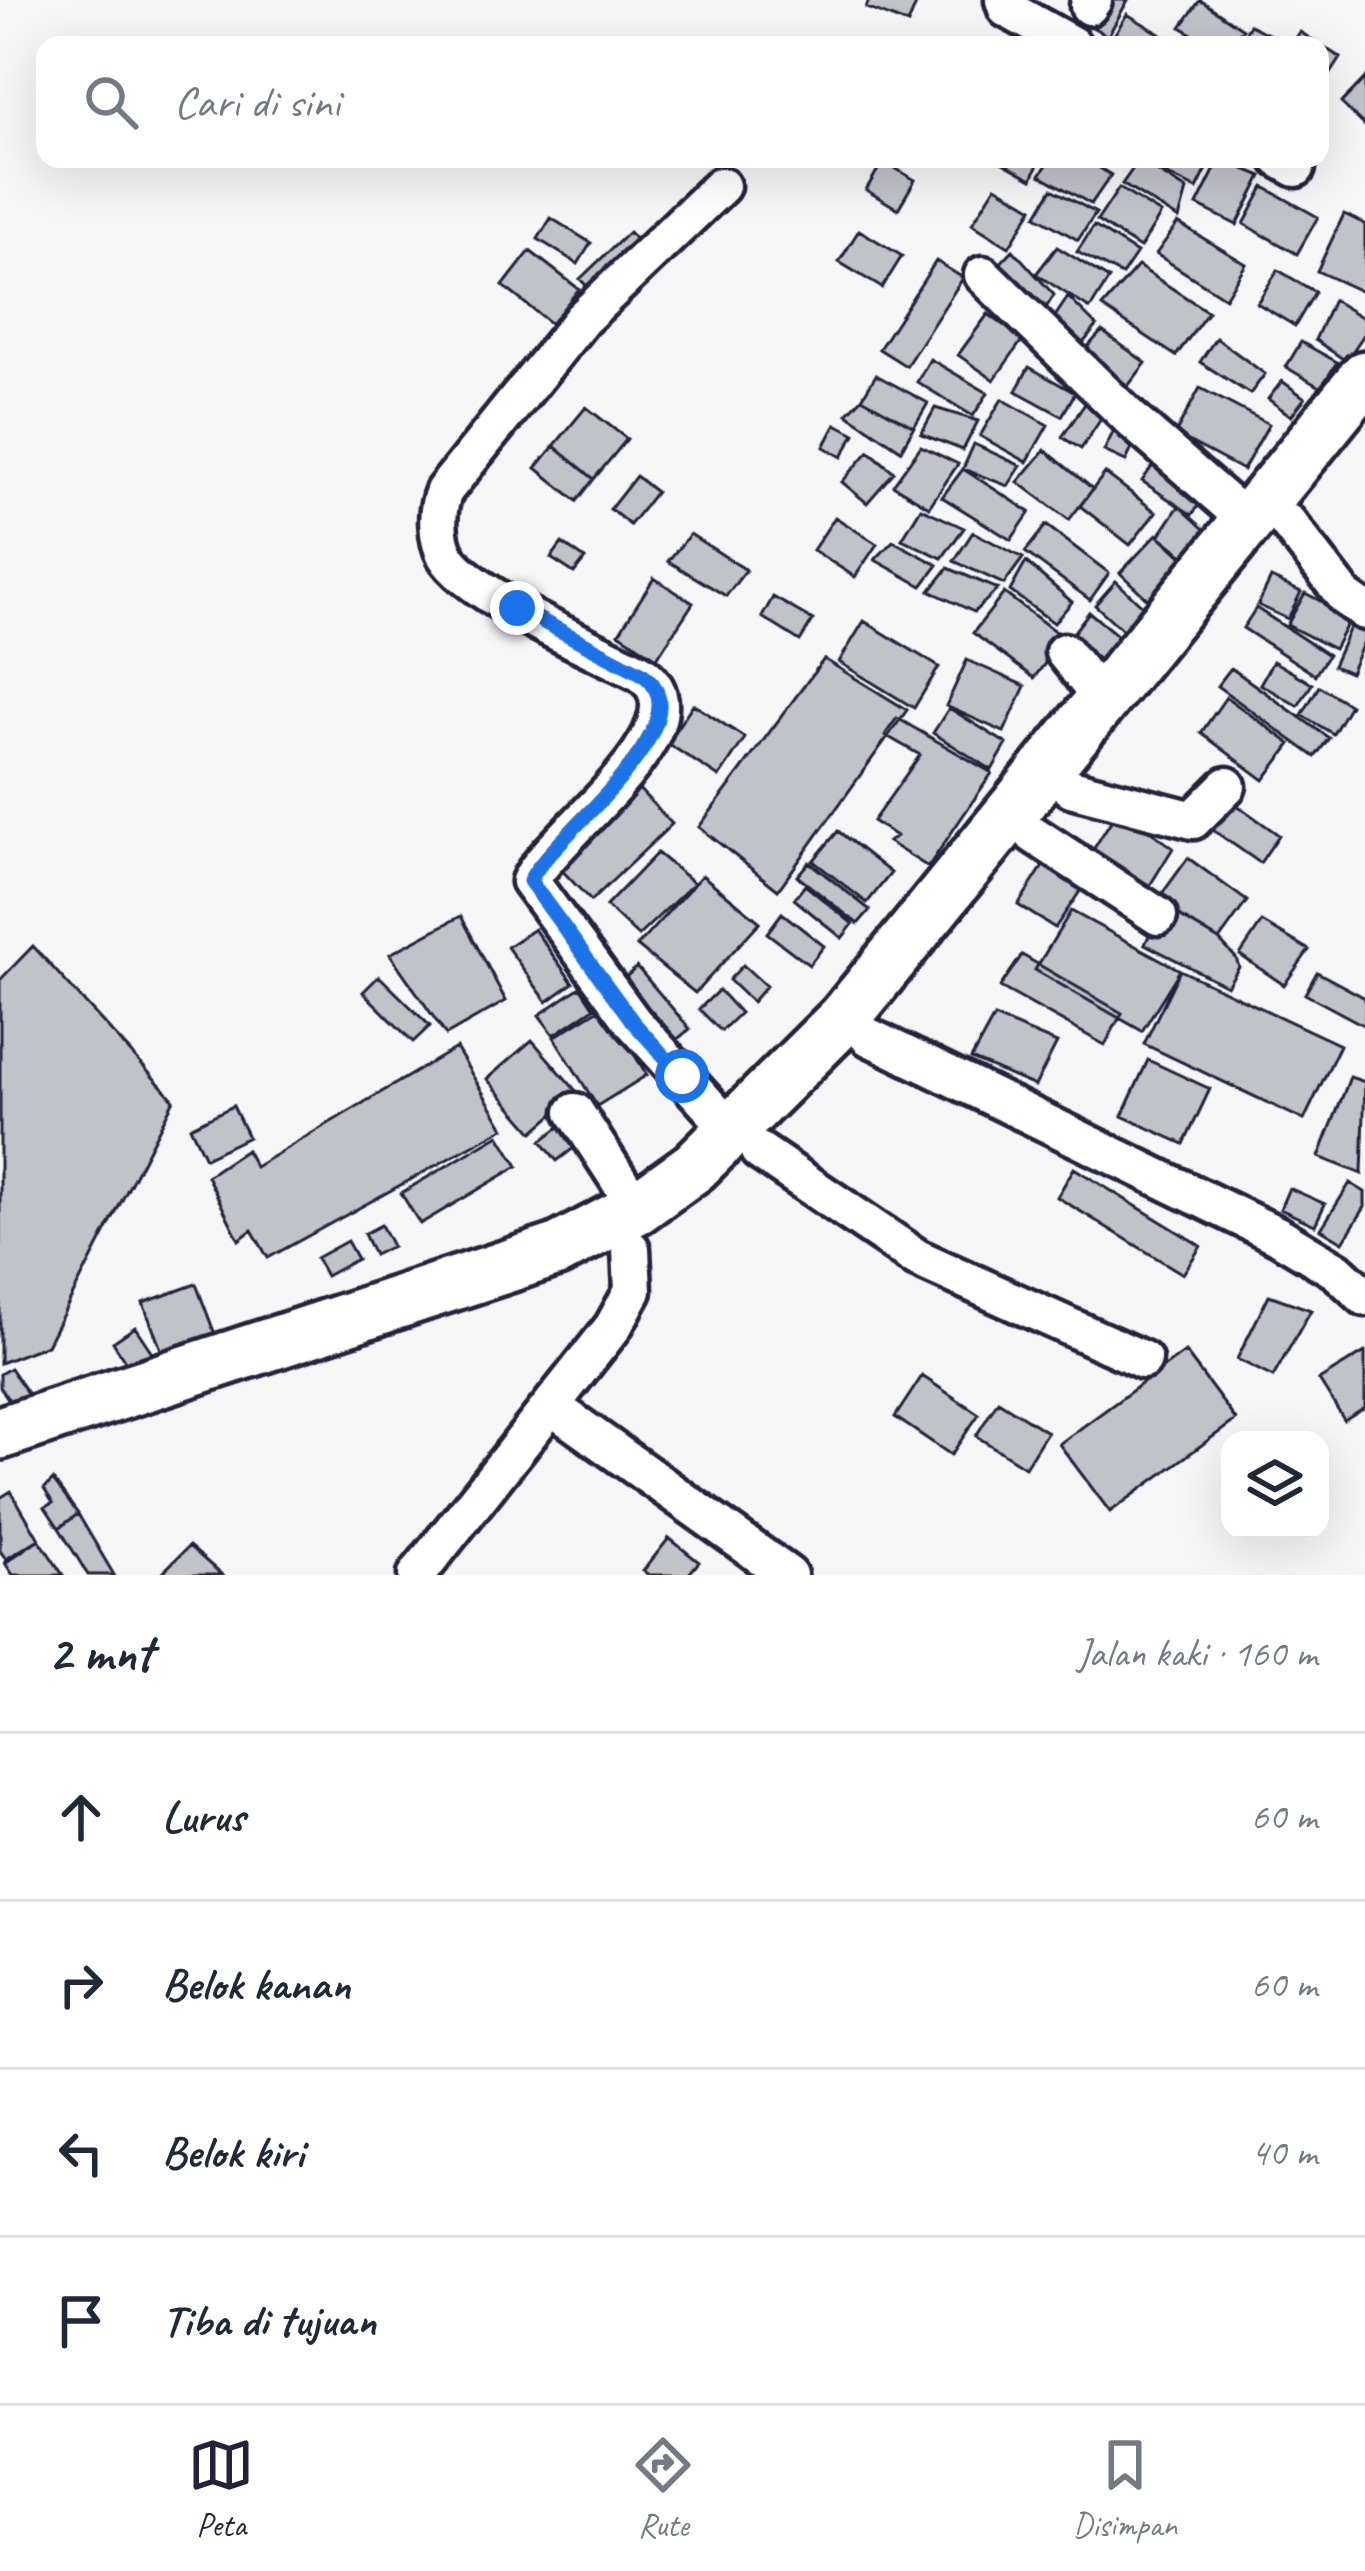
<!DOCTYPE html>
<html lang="id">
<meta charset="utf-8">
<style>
:root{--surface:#fff;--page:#f6f6f7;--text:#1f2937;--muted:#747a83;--line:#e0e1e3;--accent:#22223b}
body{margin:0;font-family:Caveat,sans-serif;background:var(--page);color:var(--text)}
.controls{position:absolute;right:36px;bottom:36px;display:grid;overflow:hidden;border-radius:24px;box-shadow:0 12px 48px #0002}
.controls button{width:108px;height:108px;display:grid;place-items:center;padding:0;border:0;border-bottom:3px solid var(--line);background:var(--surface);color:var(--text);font:60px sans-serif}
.stop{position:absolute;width:36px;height:36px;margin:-27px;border:9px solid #1a73e8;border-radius:50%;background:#fff}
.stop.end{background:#1a73e8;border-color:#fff;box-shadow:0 3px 12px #0008}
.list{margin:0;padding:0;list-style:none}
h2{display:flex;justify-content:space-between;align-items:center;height:156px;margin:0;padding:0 48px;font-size:51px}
h2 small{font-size:39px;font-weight:400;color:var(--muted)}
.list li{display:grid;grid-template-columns:78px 1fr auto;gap:36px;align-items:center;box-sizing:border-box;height:168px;padding:0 48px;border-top:3px solid var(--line)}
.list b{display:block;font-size:45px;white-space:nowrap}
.list em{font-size:39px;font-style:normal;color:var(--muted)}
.icon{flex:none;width:66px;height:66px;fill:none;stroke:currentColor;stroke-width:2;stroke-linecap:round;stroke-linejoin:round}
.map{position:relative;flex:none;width:1365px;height:1575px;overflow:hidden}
.search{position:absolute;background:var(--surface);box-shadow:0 12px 48px #0002;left:36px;right:36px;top:36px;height:132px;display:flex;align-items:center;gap:30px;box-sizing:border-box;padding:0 42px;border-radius:24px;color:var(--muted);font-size:45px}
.sheet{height:828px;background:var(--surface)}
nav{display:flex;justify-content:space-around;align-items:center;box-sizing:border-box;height:168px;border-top:3px solid var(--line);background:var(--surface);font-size:33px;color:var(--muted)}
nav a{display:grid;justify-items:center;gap:6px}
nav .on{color:var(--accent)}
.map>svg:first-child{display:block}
.building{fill:#c2c2c9;stroke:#22223b;stroke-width:3}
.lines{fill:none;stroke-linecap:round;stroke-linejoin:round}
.minor-casing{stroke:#22223b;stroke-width:45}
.highway-casing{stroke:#22223b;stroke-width:60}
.minor{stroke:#fff;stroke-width:36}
.highway{stroke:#fff;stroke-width:51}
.route{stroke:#1a73e8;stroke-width:15}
</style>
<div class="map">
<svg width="1365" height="1575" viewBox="0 0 1365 1575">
<rect width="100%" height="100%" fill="#f6f6f7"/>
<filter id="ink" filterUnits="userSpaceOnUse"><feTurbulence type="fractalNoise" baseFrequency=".00833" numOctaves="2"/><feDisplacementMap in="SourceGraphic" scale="24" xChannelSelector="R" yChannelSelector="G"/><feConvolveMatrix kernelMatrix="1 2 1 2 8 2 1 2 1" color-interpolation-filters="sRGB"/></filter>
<g filter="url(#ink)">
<path class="building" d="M869,0H913L917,2L908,24L866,8Z
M1107,0H1128L1108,36L1092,27Z
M1200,0L1243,29L1226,45H1209L1181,27Z
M1127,14L1167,38L1163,45H1108Z
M1250,25L1282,41L1238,45Z
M1300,32L1341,58L1321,89L1320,45H1291Z
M1365,78V126L1341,103Z
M996,159H1040L1032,179Z
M1051,159H1085L1111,175L1091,204L1040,175Z
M1150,159H1212L1197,189L1147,165Z
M1220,159L1262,176L1237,225L1197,205Z
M1139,160L1187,190L1179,219L1122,184Z
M883,161L915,180L898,209L866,190Z
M996,186L1033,208L1009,247L972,224Z
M1264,187L1318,217L1297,254L1244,224Z
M1119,188L1161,214L1140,248L1097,221Z
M1052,189L1096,213L1078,240L1036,216Z
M1344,214L1365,224V293L1317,271Z
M551,218L591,243L578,264L538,239Z
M1178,223L1246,264L1225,298L1156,254Z
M1094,226L1137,253L1122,275L1077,252Z
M859,230L902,256L882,288L839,262Z
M629,232L654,258L604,304L580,279Z
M1057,247L1109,279L1090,309L1036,274Z
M1013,250L1054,295L1039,319L994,270Z
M530,251L579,289L551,324L503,286Z
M936,261L963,278L906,366L879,349Z
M1138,266L1208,312L1176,356L1102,307Z
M1278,270L1315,292L1295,326L1257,303Z
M1068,297L1097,326L1079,348L1052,321Z
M1333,300L1365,319V333L1346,361L1315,340Z
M988,314L1023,339L994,380L958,355Z
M1102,331L1146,363L1128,386L1082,353Z
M1216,338L1265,374L1250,394L1200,362Z
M1301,342L1337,362L1321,388L1286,367Z
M930,359L988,393L973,416L917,382Z
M1029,367L1075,393L1062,416L1016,391Z
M876,375L928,403L914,427L862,398Z
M1282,381L1305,398L1291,416L1268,399Z
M1200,388L1269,424L1243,470L1175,434Z
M862,398L914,427L901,450L847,414Z
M1089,398L1107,410L1081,449L1062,437Z
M1002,399L1048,425L1027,462L980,436Z
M586,407L627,439L594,479L554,446Z
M935,408L978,421L963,450L921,434Z
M836,424L855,434L842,457L824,447Z
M1115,428L1137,438L1126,461L1104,451Z
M974,444L1021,466L1008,486L963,469Z
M554,446L594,479L577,501L536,468Z
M921,446L958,464L929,507L893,485Z
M1045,450L1093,489L1069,520L1018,482Z
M869,451L894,472L867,503L842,482Z
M1156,461L1206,494L1192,515L1142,481Z
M963,469L1030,512L1011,540L942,497Z
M1105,473L1156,512L1130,545L1080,506Z
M636,476L656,492L630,525L610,509Z
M1179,506L1217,541L1196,565L1159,536Z
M921,508L964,528L942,558L902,539Z
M835,517L877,544L855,577L813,550Z
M1046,525L1109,573L1090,600L1025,552Z
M973,532L1023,558L1004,584L954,561Z
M690,534L746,570L726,596L668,561Z
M1157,534L1192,566L1155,606L1120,573Z
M893,541L938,565L922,586L875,560Z
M562,543L585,559L574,573L551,558Z
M1026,562L1072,602L1054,623L1010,591Z
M948,568L998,589L974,612L930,591Z
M654,578L693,603L657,658L619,633Z
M1271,578L1301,592L1288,619L1258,605Z
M1116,581L1155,618L1136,642L1095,605Z
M1004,593L1064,638L1034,678L973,633Z
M1305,593L1351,617L1334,649L1287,625Z
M773,597L813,620L800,641L762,617Z
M1256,608L1328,655L1315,675L1243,628Z
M1089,612L1129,645L1109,668L1070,637Z
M864,621L939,667L914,708L839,662Z
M1352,623L1365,629V639L1350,673L1333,666Z
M824,659L907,710L778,890L699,827Z
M967,660L1025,686L1004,732L946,706Z
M1273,661L1312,684L1298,706L1260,684Z
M1231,668L1329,738L1315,757L1217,686Z
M1319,686L1350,705L1333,734L1302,715Z
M1226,697L1291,744L1264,780L1201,733Z
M693,704L745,738L719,777L667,743Z
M949,708L1007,744L992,770L933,733Z
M897,718L992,773L928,867L888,842L896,836L873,821L920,755L885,735Z
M636,786L672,824L591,901L555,863Z
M1227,798L1279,835L1260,863L1207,826Z
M1119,808L1173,848L1144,895L1088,858Z
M838,831L891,873L867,903L813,861Z
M657,853L694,883L638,936L606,906Z
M1188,858L1247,901L1219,940L1156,902Z
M1047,860L1085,884L1055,928L1018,905Z
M809,862L870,910L858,924L797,876Z
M702,875L760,922L695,993L637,946Z
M805,885L853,924L842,938L794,899Z
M1163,906L1219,940L1236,958L1239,967L1227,986L1145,944Z
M1071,911L1180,970L1142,1031L1035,970Z
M782,913L824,946L809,965L767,933Z
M461,916L506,1001L446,1035L390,954Z
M1262,922L1309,950L1284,985L1240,955Z
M534,929L573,983L547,1002L507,947Z
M33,946L174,1100L47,1345L0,1363V980Z
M1022,955L1122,1013L1105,1045L1000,987Z
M743,965L766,986L752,1002L729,980Z
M637,967L690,1029L674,1042L621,981Z
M1180,970L1340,1045L1304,1120L1144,1044Z
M1317,972L1365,998V1026L1305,994Z
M379,976L430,1026L413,1042L363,992Z
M580,987L594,1008L554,1035L539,1015Z
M719,990L740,1013L721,1031L699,1009Z
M604,1006L647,1075L597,1106L554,1037Z
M994,1017L1057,1043L1035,1086L971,1059Z
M532,1040L578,1093L533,1132L487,1079Z
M456,1048L504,1128L268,1258L252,1230L239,1240L207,1176L246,1150L255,1167Z
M1148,1060L1210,1089L1184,1144L1122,1116Z
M1350,1077L1365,1082L1362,1174L1319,1157Z
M233,1106L248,1137L205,1158L190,1127Z
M572,1117L588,1137L557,1161L541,1141Z
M499,1135L518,1166L420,1224L401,1193Z
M1074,1168L1201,1246L1183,1274L1057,1197Z
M1350,1183L1365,1192V1207L1343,1242L1321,1229Z
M1289,1188L1325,1204L1315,1225L1280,1209Z
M381,1225L392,1246L374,1255L364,1234Z
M347,1241L357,1259L326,1276L316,1258Z
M196,1284L216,1337L164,1357L143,1303Z
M1269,1295L1311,1310L1273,1377L1237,1359Z
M135,1327L155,1357L132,1372L113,1342Z
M1185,1352L1236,1420L1110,1512L1059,1444Z
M1365,1352V1407L1344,1420L1319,1380Z
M10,1368L31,1399L16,1410L0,1387V1374Z
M922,1376L979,1414L951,1455L895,1417Z
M998,1401L1047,1432L1025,1467L976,1436Z
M53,1480L78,1514L59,1528L45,1507L53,1503L44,1489Z
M11,1491L39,1539L6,1559L0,1551V1498Z
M78,1514L114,1575H88L59,1528Z
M669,1538L699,1562L688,1575H649L643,1571Z
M39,1539L63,1575H13L5,1563Z
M189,1546L222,1575H160Z"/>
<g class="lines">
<g class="minor-casing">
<path id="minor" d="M1004,0L1007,9L1072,45
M1089,6L1093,0
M1280,159L1296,168
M721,186L582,319L444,491C436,510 436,537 446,556C467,594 598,651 641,673C713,724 548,839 530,881L633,1022L732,1131
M983,275L1134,422L1249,522
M1288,523L1345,597L1365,611
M1064,652L1104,702
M1071,788L1193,820L1227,786
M1034,835L1158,916
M869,1037L1279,1236L1337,1271L1365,1297
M575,1112L637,1208
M759,1151L917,1258L1143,1360
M551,1406L788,1575
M417,1575L613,1327L633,1291L631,1249"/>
</g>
<g class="highway-casing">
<path id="highway" d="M0,1433L557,1250L637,1208L694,1167L844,1018L1365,377"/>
</g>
<use href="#minor" class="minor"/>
<use href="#highway" class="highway"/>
</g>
</g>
<g class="lines" filter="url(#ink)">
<path class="route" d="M517,608L641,673C713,723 547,839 530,881L633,1022L682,1076"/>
</g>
</svg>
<div class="controls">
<button><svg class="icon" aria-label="layers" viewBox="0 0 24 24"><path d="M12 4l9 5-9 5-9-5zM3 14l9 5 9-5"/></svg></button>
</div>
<div class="stop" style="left:682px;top:1076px"></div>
<div class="stop end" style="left:517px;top:608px"></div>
<div class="search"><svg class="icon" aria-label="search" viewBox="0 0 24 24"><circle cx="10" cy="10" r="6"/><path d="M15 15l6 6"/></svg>Cari di sini</div>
</div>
<section class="sheet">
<h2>2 mnt<small>Jalan kaki · 160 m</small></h2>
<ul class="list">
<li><svg class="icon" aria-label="ahead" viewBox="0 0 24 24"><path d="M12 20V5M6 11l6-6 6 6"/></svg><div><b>Lurus</b></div><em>60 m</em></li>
<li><svg class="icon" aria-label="right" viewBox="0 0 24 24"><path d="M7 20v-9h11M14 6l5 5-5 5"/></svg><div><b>Belok kanan</b></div><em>60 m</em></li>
<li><svg class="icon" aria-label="left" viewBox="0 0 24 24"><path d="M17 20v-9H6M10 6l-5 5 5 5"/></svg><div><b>Belok kiri</b></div><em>40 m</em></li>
<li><svg class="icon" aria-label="arrive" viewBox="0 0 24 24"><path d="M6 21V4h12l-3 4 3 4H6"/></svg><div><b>Tiba di tujuan</b></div></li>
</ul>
</section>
<nav>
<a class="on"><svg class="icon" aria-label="map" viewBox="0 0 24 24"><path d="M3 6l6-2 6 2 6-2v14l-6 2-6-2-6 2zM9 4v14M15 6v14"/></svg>Peta</a>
<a><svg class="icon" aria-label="directions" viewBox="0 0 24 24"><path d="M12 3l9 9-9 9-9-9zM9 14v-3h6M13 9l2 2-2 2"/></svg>Rute</a>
<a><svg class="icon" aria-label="saved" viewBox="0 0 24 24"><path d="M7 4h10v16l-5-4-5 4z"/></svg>Disimpan</a>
</nav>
